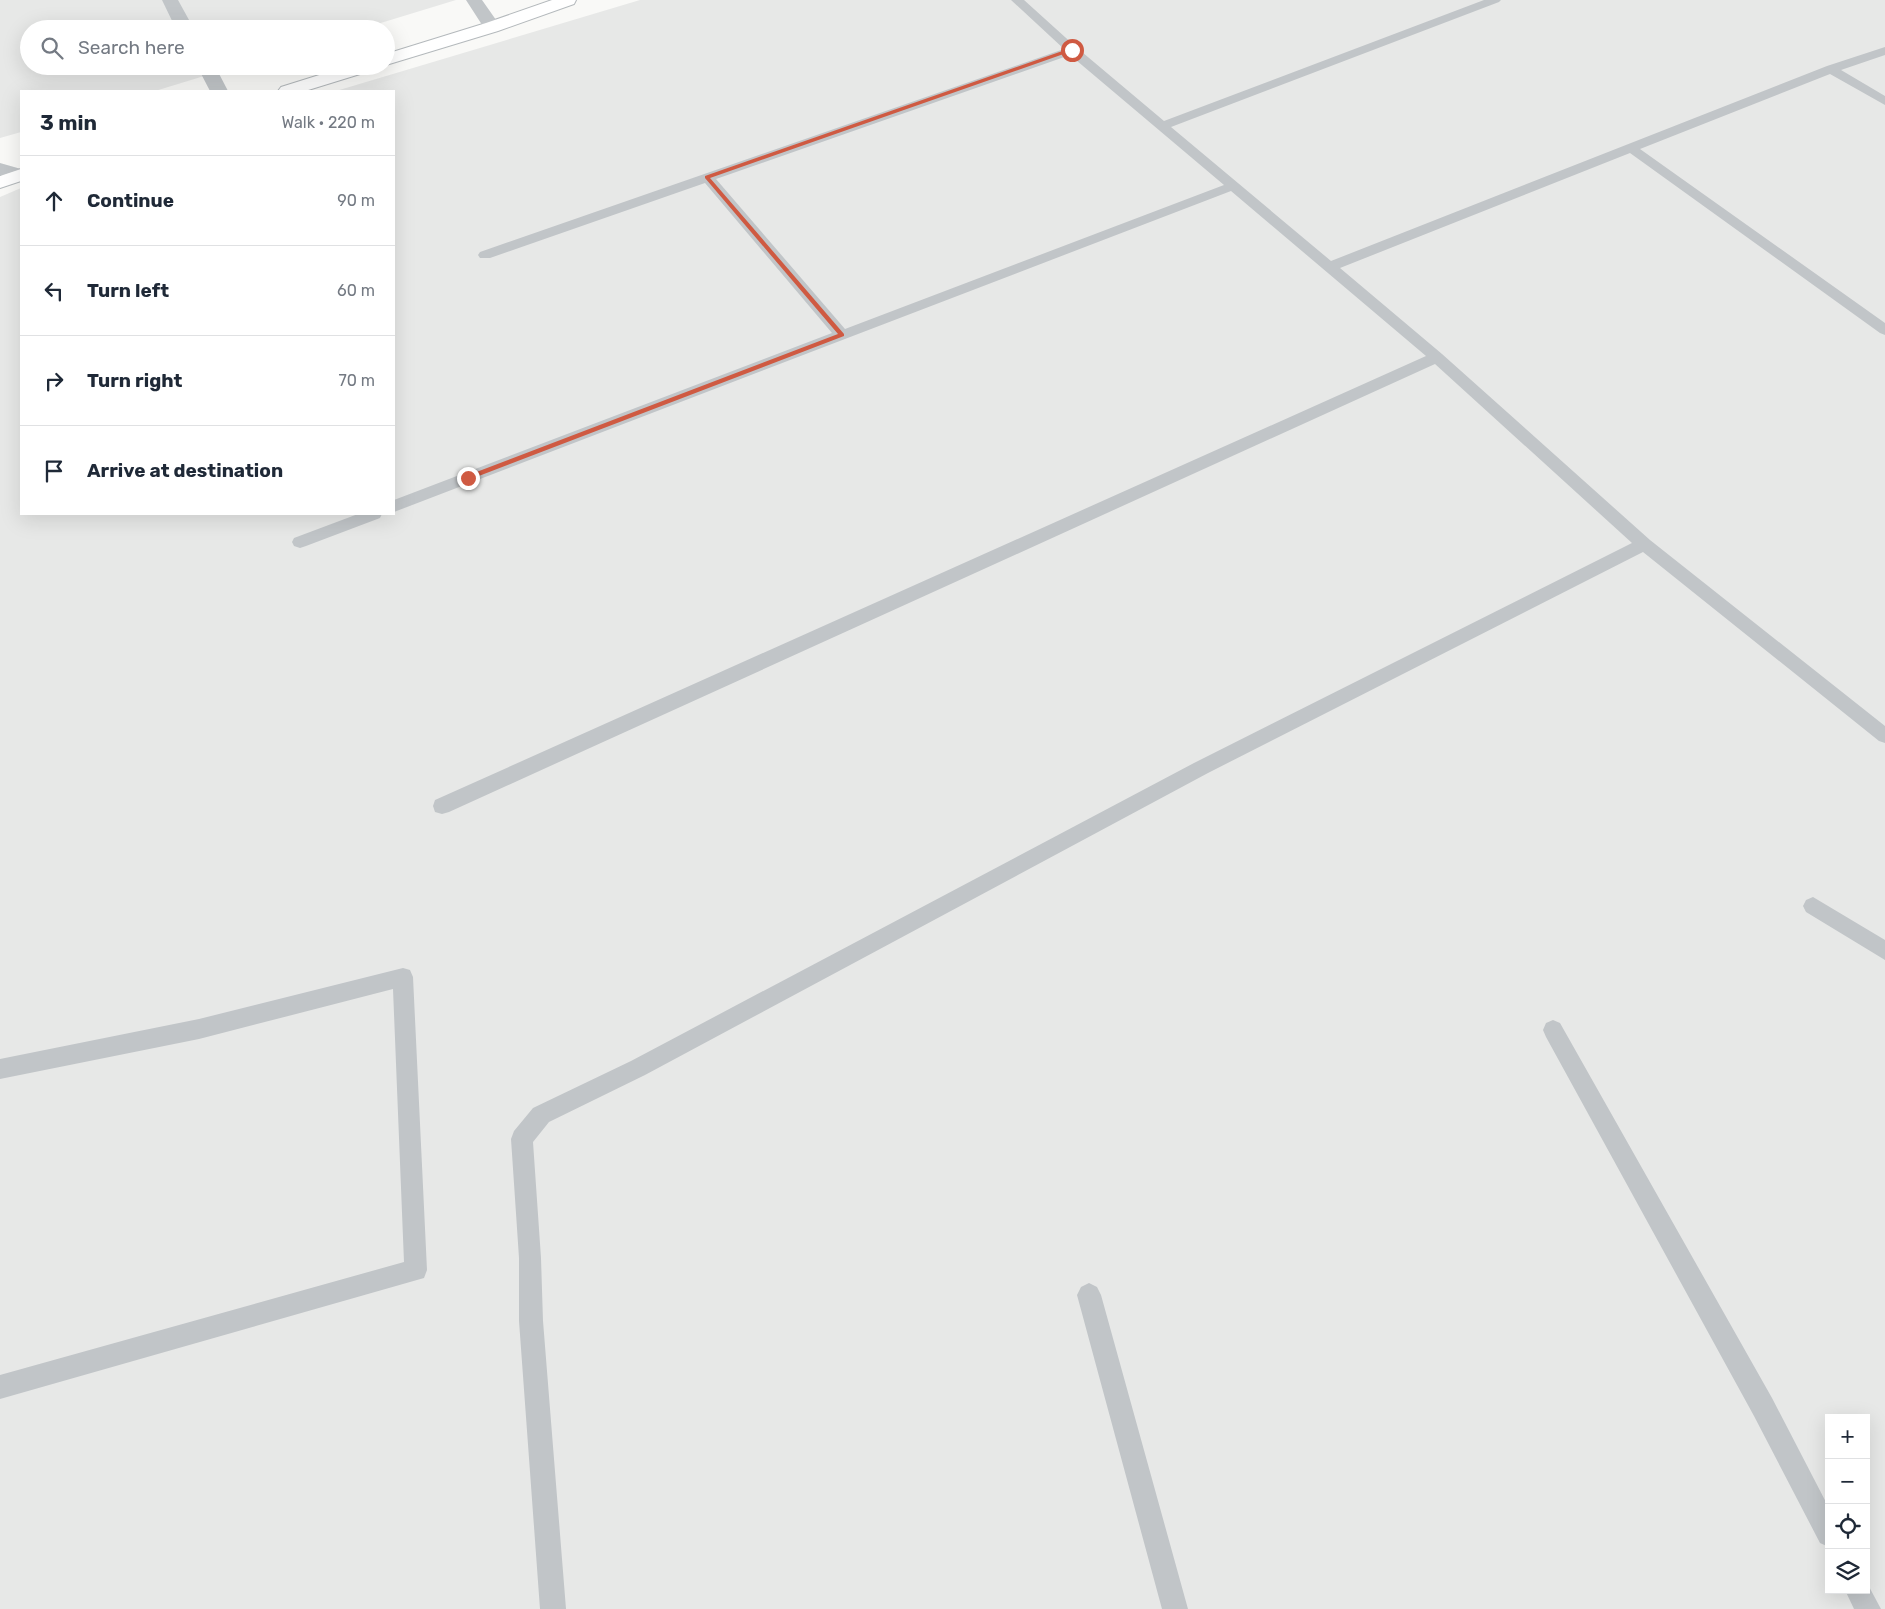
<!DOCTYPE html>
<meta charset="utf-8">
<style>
:root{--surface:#fff;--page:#f2f2f3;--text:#1f2937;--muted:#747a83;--line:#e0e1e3}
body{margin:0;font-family:Rubik,sans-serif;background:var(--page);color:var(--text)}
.controls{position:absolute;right:15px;bottom:15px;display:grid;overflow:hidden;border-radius:0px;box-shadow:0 5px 20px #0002}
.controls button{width:45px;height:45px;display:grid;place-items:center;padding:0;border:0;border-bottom:1px solid var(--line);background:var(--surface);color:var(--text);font:25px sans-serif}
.stop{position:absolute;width:15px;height:15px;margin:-11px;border:4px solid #cf5a42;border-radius:50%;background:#fff}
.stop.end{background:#cf5a42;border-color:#fff;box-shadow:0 1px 5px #0008}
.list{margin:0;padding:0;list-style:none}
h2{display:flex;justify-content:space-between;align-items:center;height:65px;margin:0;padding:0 20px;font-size:21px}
h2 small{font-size:16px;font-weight:400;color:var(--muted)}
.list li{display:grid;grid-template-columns:32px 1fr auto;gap:15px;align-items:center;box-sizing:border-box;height:90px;padding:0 20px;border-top:1px solid var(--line)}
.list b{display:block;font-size:19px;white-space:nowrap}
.list em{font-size:16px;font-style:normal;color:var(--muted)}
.icon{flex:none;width:28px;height:28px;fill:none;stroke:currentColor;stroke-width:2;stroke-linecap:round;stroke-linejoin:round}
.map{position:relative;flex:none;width:1885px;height:1609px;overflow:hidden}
.search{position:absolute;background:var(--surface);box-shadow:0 5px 20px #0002;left:20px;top:20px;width:375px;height:55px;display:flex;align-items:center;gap:12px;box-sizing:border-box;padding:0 18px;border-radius:28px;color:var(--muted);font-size:19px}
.panel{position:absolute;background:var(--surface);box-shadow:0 5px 20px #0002;left:20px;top:90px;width:375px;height:425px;border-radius:0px}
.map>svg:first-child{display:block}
.built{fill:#e7e8e7;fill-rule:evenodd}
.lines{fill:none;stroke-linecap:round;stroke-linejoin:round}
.secondary-casing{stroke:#b4b9bc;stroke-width:2}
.service{fill:#c1c5c8;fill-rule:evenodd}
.minor{fill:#c1c5c8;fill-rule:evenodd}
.secondary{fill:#fff;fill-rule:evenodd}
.route{fill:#cf5a42}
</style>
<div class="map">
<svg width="1885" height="1609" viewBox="0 0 1885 1609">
<rect width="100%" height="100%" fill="#f9f9f7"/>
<path class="built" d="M0,0H456L361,29H29V66H237L155,91H21V132L0,138Z
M640,0H1885V1609H0V197L21,188V514H394V91H336ZM1829,1418H1866V1590H1829Z"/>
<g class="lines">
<g class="secondary-casing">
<path id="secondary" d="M552,0H576L574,4L498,31L386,65V54L486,23Z
M348,66H376L373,70L305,91H278L281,87Z
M21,169V181L0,188V176Z"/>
</g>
<path class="service" d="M1011,0H1024L1076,47L1164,121L1484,0H1501L1499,2L1171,127L1331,261L1827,66L1885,47V55L1841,70L1885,96V105L1830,74L1640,149L1885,323V335L1880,333L1630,153L1340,268L1442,354L1650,540L1885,726V743L1879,741L1643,552L1208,773L645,1075L549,1122L533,1142L541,1258L543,1321L566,1609H540L519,1321V1258L511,1139L514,1131L533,1108L631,1061L1194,763L1632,543L1435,364L449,812L442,814L435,812L433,806L435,800L1426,356L1231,191L394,512V500L832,333L705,183L490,258H480L478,255L480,252L1064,49ZM1070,55L1224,185L845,329L716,179Z
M358,514H382L380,518L306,546L300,548L294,546L292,542L294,538Z
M1813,897L1885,940V960L1806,912L1803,906L1806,900Z
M403,968L410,970L413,977L427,1270L424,1278L0,1399V1375L404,1262L393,989L199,1039L0,1079V1059L199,1019Z
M1553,1020L1560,1023L1772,1398L1829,1508V1547L1820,1543L1754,1416L1546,1037L1543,1030L1546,1023Z
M1089,1283L1097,1287L1101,1295L1188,1609H1162L1077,1295L1081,1287Z
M1866,1581L1881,1609H1854L1845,1590H1866Z"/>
<path class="minor" d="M162,0H178L194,29H176Z
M466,0H482L501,27L498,31L492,32L486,31Z
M197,66H215L228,91H210Z
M0,163L21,169V181L0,175Z"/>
<use href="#secondary" class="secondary"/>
</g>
<path class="route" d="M1071,48L1075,50L710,178L844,334V336L471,479H466V476L838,334L705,178V176Z"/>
</svg>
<div class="controls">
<button>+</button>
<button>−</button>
<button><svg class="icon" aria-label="locate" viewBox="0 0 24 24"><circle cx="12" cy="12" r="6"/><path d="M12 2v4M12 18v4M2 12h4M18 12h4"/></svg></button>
<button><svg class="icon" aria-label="layers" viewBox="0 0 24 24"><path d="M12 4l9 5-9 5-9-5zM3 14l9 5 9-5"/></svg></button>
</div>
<div class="stop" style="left:1072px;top:50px"></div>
<div class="stop end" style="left:468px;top:478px"></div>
<div class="search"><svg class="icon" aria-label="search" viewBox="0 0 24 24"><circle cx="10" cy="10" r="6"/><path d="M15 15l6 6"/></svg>Search here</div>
<section class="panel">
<h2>3 min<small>Walk · 220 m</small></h2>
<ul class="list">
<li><svg class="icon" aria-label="ahead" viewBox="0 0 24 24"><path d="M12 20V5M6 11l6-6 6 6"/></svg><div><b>Continue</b></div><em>90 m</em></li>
<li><svg class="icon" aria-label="left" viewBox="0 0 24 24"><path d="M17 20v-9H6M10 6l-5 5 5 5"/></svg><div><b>Turn left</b></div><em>60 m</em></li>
<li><svg class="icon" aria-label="right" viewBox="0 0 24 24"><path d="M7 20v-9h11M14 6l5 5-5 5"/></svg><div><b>Turn right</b></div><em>70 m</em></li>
<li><svg class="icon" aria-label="arrive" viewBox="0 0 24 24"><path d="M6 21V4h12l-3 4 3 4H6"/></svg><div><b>Arrive at destination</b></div></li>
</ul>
</section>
</div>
